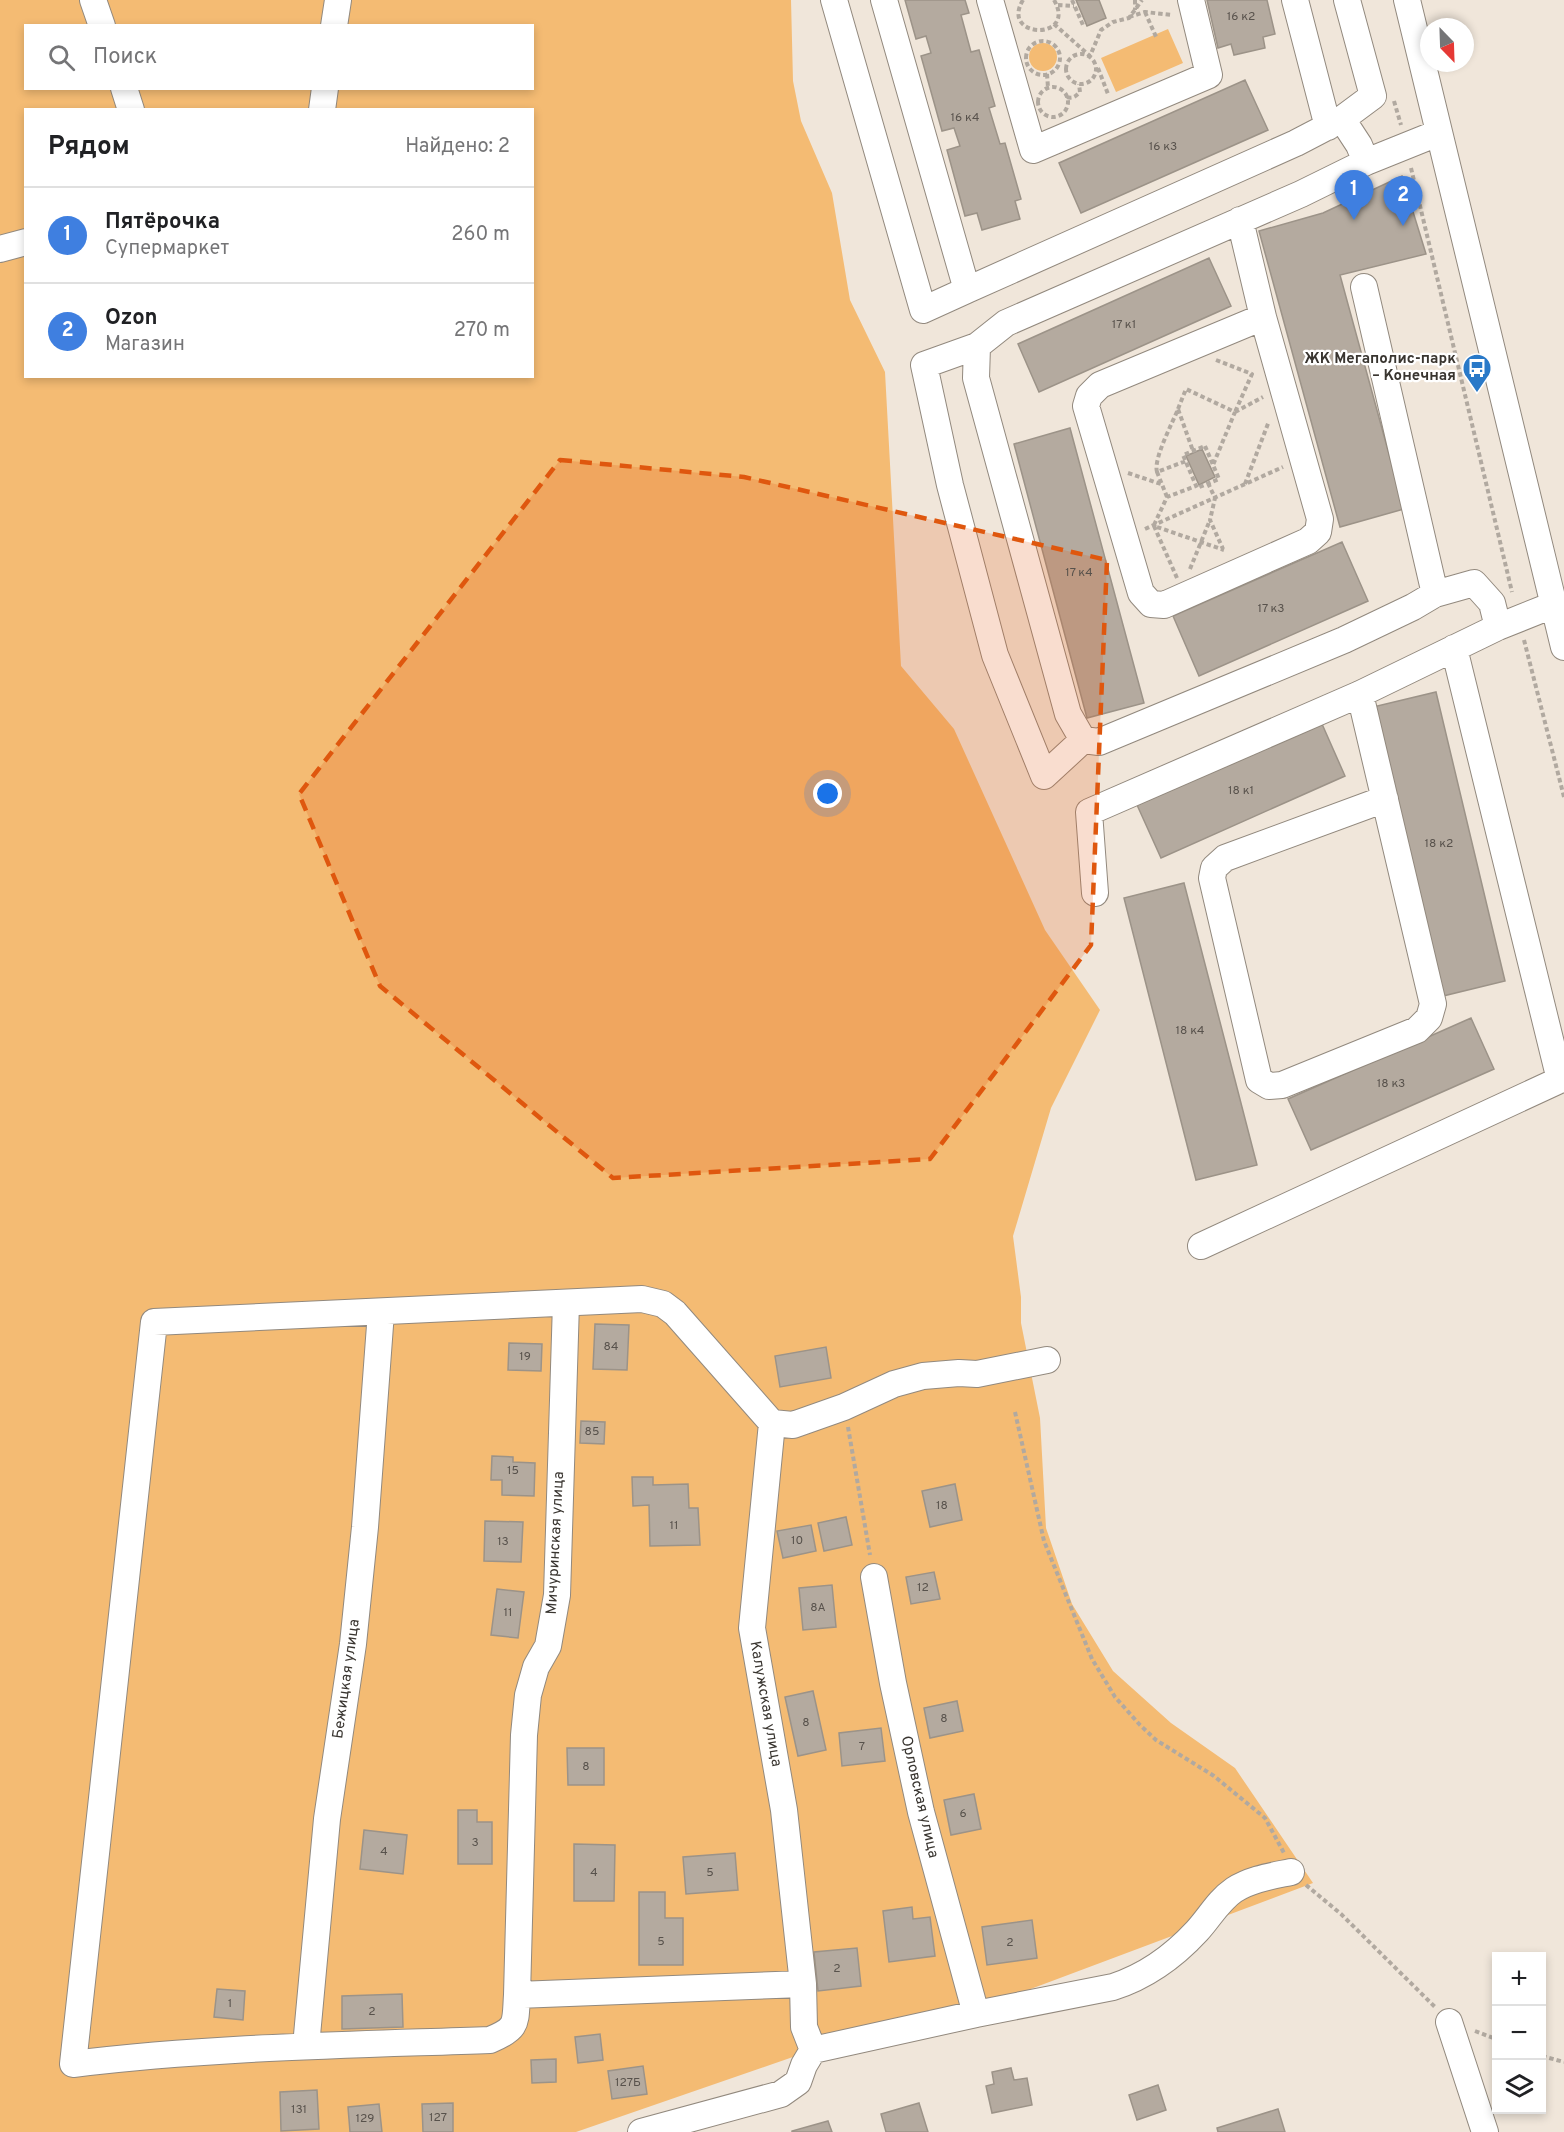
<!DOCTYPE html>
<html lang="ru">
<meta charset="utf-8">
<style>
:root{--surface:#fff;--page:#f2f2f2;--text:#202124;--muted:#757577;--line:#e0e0e0;--accent:#2979c8}
body{margin:0;font-family:Overpass,sans-serif;background:var(--page);color:var(--text)}
.controls{position:absolute;right:18px;bottom:18px;display:grid;overflow:hidden;border-radius:0px;box-shadow:0 3px 9px #0003}
.controls button{width:54px;height:54px;display:grid;place-items:center;padding:0;border:0;border-bottom:2px solid var(--line);background:var(--surface);color:var(--text);font:30px sans-serif}
.compass{position:absolute;left:1420px;top:18px;width:54px;height:54px;border-radius:50%;background:var(--surface);box-shadow:0 3px 9px #0003;rotate:157deg}
.you{position:absolute;left:828px;top:794px;width:21px;height:21px;margin:-15px;border:4px solid #fff;border-radius:50%;background:#1a73e8;box-shadow:0 0 0 9px #1a73e833}
.badge{display:grid;place-items:center;width:39px;height:39px;border-radius:50%;background:var(--accent);color:#fff;font-size:20px;font-weight:700}
.pin{position:absolute;translate:-50% -50px;filter:drop-shadow(0 2px 3px #0008)}
.pin::after{content:'';position:absolute;top:32px;width:21px;height:18px;background:inherit;clip-path:polygon(0 0,100% 0,50% 100%)}
.list{margin:0;padding:0;list-style:none}
h2{display:flex;justify-content:space-between;align-items:center;height:78px;margin:0;padding:0 24px;font-size:26px}
h2 small{font-size:20px;font-weight:400;color:var(--muted)}
.list li{display:grid;grid-template-columns:39px 1fr auto;gap:18px;align-items:center;box-sizing:border-box;height:96px;padding:0 24px;border-top:2px solid var(--line)}
.list b{display:block;font-size:22px;white-space:nowrap}
.list p{margin:0;font-size:20px;white-space:nowrap;color:var(--muted)}
.list em{font-size:20px;font-style:normal;color:var(--muted)}
.icon{flex:none;width:33px;height:33px;fill:none;stroke:currentColor;stroke-width:2;stroke-linecap:round;stroke-linejoin:round}
.map{position:relative;flex:none;width:1564px;height:2132px;overflow:hidden}
.search{position:absolute;background:var(--surface);box-shadow:0 3px 9px #0003;left:24px;top:24px;width:510px;height:66px;display:flex;align-items:center;gap:15px;box-sizing:border-box;padding:0 21px;border-radius:0px;color:var(--muted);font-size:22px}
.panel{position:absolute;background:var(--surface);box-shadow:0 3px 9px #0003;left:24px;top:108px;width:510px;height:270px;border-radius:0px}
.map>svg:first-child{display:block}
.green{fill:#f4bb73;fill-rule:evenodd}
.building{fill:#b4aa9f;stroke:#9c9388;stroke-width:1.5}
.lines{fill:none;stroke-linecap:round;stroke-linejoin:round}
.minor-casing{stroke:#92897e;stroke-width:28}
.path{stroke:#b1a9a0;stroke-width:4;stroke-dasharray:4.5 3;stroke-linecap:butt}
.minor{stroke:#fff;stroke-width:26}
.marked{fill:#df570e;fill-opacity:0.2;stroke:#df570e;stroke-width:4.5;stroke-dasharray:12 8;stroke-linejoin:round}
.labels{text-anchor:middle;dominant-baseline:central;stroke-width:4.5;stroke-linejoin:round;paint-order:stroke}
.number-label{font-size:12px;fill:#58524c}
.poi-label{font-size:15px;font-weight:bold;fill:#393530;stroke:#fff;text-anchor:end}
.street-label{font-size:15px;fill:#393530;stroke:#fff}
</style>
<div class="map">
<svg width="1564" height="2132" viewBox="0 0 1564 2132">
<rect width="100%" height="100%" fill="#f0e6da"/>
<path class="green" d="M0,0H791L793,81L801,121L832,193L850,300L885,372L901,666L954,729L1045,930L1100,1010L1051,1108L1013,1236L1021,1297V1323L1040,1418L1046,1528L1072,1604L1113,1671L1171,1723L1235,1768L1313,1883L975,2010L813,2050L576,2132H0ZM26,26H532V88H26ZM26,110H532V376H26Z
M1168,29L1183,63L1116,92L1101,58Z
M1029 57a14 14 0 1 1 28 0a14 14 0 1 1-28 0Z"/>
<path class="building" d="M905,0H965L969,13L961,15L971,52L979,50L995,106L989,108L1000,144L1005,143L1021,199L1015,201L1020,219L982,230L977,213L965,216L947,150L960,146L954,128L942,131L921,56L931,53L926,36L916,39Z
M1076,0H1099L1106,18L1087,26Z
M1207,0H1267L1275,34L1263,37L1265,48L1234,55L1231,44L1218,48Z
M1245,80L1268,130L1081,213L1059,163Z
M1402,176L1426,254L1340,275L1404,509L1340,527L1259,231L1323,213Z
M1209,258L1231,306L1039,392L1018,344Z
M1070,428L1144,703L1087,718L1014,444Z
M1202,449L1215,477L1199,485L1186,456Z
M1342,542L1368,601L1199,676L1173,616Z
M1436,692L1505,981L1443,996L1373,707Z
M1322,724L1345,776L1161,858L1137,805Z
M1184,883L1257,1165L1196,1180L1124,898Z
M1471,1018L1494,1069L1311,1150L1288,1099Z
M595,1324L629,1325L627,1370L593,1369Z
M509,1343L542,1344L541,1371L508,1370Z
M826,1347L831,1378L780,1387L775,1356Z
M581,1421L605,1422L604,1444L580,1443Z
M492,1456L513,1457V1462L535,1463L534,1496L502,1495V1480H491Z
M632,1477H653V1485L688,1484L689,1508H698L700,1545L650,1546L649,1505L633,1506Z
M955,1484L962,1520L930,1527L922,1491Z
M846,1517L852,1545L824,1551L818,1523Z
M485,1521L523,1522L521,1562L484,1561Z
M811,1525L816,1551L783,1558L777,1531Z
M934,1572L940,1599L911,1604L906,1577Z
M832,1585L836,1627L803,1630L799,1588Z
M497,1589L524,1592L518,1638L491,1635Z
M813,1691L826,1750L798,1756L785,1697Z
M957,1701L963,1731L930,1738L924,1708Z
M881,1728L885,1761L842,1766L839,1733Z
M567,1748H604V1785H568Z
M974,1794L981,1829L951,1835L944,1800Z
M458,1810H477V1822H492V1864H458Z
M364,1830L407,1835L403,1874L360,1869Z
M574,1844L615,1845L614,1901H574Z
M735,1853L738,1890L686,1894L683,1857Z
M639,1892H665V1918H683V1965H639Z
M912,1907L913,1919L930,1917L935,1956L889,1962L883,1911Z
M1032,1920L1037,1958L987,1965L982,1927Z
M857,1948L861,1986L818,1991L814,1952Z
M217,1989L245,1991L243,2020L214,2017Z
M402,1994L403,2027L342,2029V1996Z
M600,2034L603,2060L578,2063L575,2037Z
M556,2059V2082L532,2083L531,2060Z
M643,2066L647,2094L612,2099L608,2071Z
M1011,2068L1014,2080L1027,2078L1032,2105L992,2113L986,2086L994,2084L992,2072Z
M1158,2085L1166,2110L1137,2120L1129,2095Z
M317,2090L319,2129L281,2131L280,2092Z
M453,2103V2132H423L422,2104Z
M919,2103L928,2132H886L881,2114Z
M379,2104L382,2132H350L348,2107Z
M1278,2109L1285,2132H1218L1217,2128Z
M828,2121L832,2132H792V2131Z"/>
<g class="lines">
<g class="minor-casing">
<path id="minor" d="M93,0L102,26
M834,0L923,310L967,290
M884,0L967,290L1296,143L1342,119L1373,96L1347,0
M990,0L1033,150L1209,75L1191,0
M1295,0L1328,127
M1407,0L1564,647
M334,26L338,0
M124,88L131,110
M322,110L325,88
M1342,119L1359,145L1366,162
M1240,220L1263,317L1320,519L1318,532L1308,541L1164,605L1151,604L1141,593L1086,406L1089,396L1100,385L1263,317
M0,249L26,242
M1364,287L1435,594L1474,583L1492,603L1498,627
M977,346L924,365L950,485L995,655L1044,776L1083,740L1099,742L1344,640L1413,607L1435,594
M1454,648L1560,1080
M1360,694L1433,1004L1429,1018L1417,1030L1282,1085L1269,1086L1259,1080L1212,878L1214,868L1225,858L1385,799
M1083,740L1068,714L976,378L977,346L1006,323L1301,194L1366,162L1438,133
M1095,893L1089,812L1360,694L1498,627L1553,605
M1201,1246L1564,1078
M874,1577L893,1683L921,1812L976,2014
M803,1984L517,1995C515,2023 519,2028 490,2040C351,2045 211,2047 73,2064L154,1322L642,1299L663,1304L675,1313L772,1423L793,1425L844,1407L894,1384L923,1376L959,1373L977,1374L1047,1360
M517,1995L524,1735L528,1695L536,1667L548,1646L557,1595L566,1303
M1449,2022L1485,2132
M306,2046L327,1819L353,1644L365,1527L381,1312
M813,2050L976,2014L1113,1987C1147,1976 1173,1957 1197,1931C1210,1917 1218,1901 1234,1890C1251,1879 1272,1876 1291,1872
M641,2132L781,2094L798,2082L804,2065L813,2050L804,2027L803,1984L784,1810L752,1628L772,1423"/>
</g>
<path class="path" d="M1023,0C999,39 1078,41 1054,0
M1072,0L1083,25
M1135,0V10
M1058,5L1074,6
M1145,12L1157,39
M1129,17L1145,12L1172,15
M1054,24L1090,56L1101,30L1113,22L1129,18L1142,0
M1026 58a17 17 0 1 1 34 0a17 17 0 1 1-34 0Z
M1066 69a15 15 0 1 1 30 0a15 15 0 1 1-30 0Z
M1098,68L1108,94
M1047,74L1048,88
M1038 102a15 15 0 1 1 30 0a15 15 0 1 1-30 0Z
M1067,97C1073,99 1076,96 1080,92L1079,84
M1394,101L1401,125
M1411,168L1512,592
M1216,360L1252,374L1235,412
M1178,409L1186,389L1235,412L1213,465
M1235,412L1263,397
M1205,446L1219,479L1197,488L1183,455Z
M1157,472C1153,459 1173,422 1178,409L1193,451
M1128,473L1161,484
M1208,483L1215,498L1210,520L1223,549
M1245,484L1269,421
M1167,497L1157,472L1186,461
M1154,525L1167,497L1196,486
M1145,529L1283,467
M1190,569L1210,520
M1177,578L1154,526L1224,550
M1524,640L1564,797
M1015,1412L1044,1541L1092,1659L1115,1697L1140,1725L1156,1740L1214,1776L1265,1818L1284,1853
M848,1427L870,1555
M1306,1885L1341,1914L1436,2008
M1475,2031L1496,2039
M1542,2056L1564,2062"/>
<use href="#minor" class="minor"/>
</g>
<path class="marked" d="M560,460L744,477L1107,560L1091,945L930,1159L613,1178L380,986L299,794Z"/>
<defs>
<g id="bus-pin" transform="scale(1.5)"><path d="M0 17L-7.5 6A9.5 9.5 0 1 1 7.5 6Z" fill="#2979c8" stroke="#fff"/><path d="M-5-6H5V4H4V6H2V4H-2V6H-4V4H-5ZM-3.5-4V0h7V-4ZM-3.5 1.2v1.5H-2V1.2ZM2 1.2v1.5H3.5V1.2Z" fill="#fff"/></g>
</defs>
<g fill-rule="evenodd">
<use href="#bus-pin" x="1477" y="368"/>
</g>
<g class="labels">
<g class="number-label">
<text x="1241" y="17">16 к2</text>
<text x="965" y="118">16 к4</text>
<text x="1163" y="147">16 к3</text>
<text x="1124" y="325">17 к1</text>
<text x="1079" y="573">17 к4</text>
<text x="1271" y="609">17 к3</text>
<text x="1241" y="791">18 к1</text>
<text x="1439" y="844">18 к2</text>
<text x="1190" y="1031">18 к4</text>
<text x="1391" y="1084">18 к3</text>
<text x="611" y="1347">84</text>
<text x="525" y="1357">19</text>
<text x="592" y="1432">85</text>
<text x="513" y="1471">15</text>
<text x="942" y="1506">18</text>
<text x="674" y="1526">11</text>
<text x="797" y="1541">10</text>
<text x="503" y="1542">13</text>
<text x="923" y="1588">12</text>
<text x="818" y="1608">8А</text>
<text x="508" y="1613">11</text>
<text x="944" y="1719">8</text>
<text x="806" y="1723">8</text>
<text x="862" y="1747">7</text>
<text x="586" y="1767">8</text>
<text x="963" y="1814">6</text>
<text x="475" y="1843">3</text>
<text x="384" y="1852">4</text>
<text x="594" y="1873">4</text>
<text x="710" y="1873">5</text>
<text x="661" y="1942">5</text>
<text x="1010" y="1943">2</text>
<text x="837" y="1969">2</text>
<text x="230" y="2004">1</text>
<text x="372" y="2012">2</text>
<text x="628" y="2083">127Б</text>
<text x="299" y="2110">131</text>
<text x="438" y="2118">127</text>
<text x="365" y="2119">129</text>
</g>
<g class="poi-label">
<text x="1456" y="359">ЖК Мегаполис-парк<tspan x="1456" dy="17">– Конечная</tspan></text>
</g>
<g class="street-label">
<text transform="translate(556 1543) rotate(-87)">Мичуринская улица</text>
<text transform="translate(347 1679) rotate(-82)">Бежицкая улица</text>
<text transform="translate(765 1704) rotate(80)">Калужская улица</text>
<text transform="translate(919 1797) rotate(77)">Орловская улица</text>
</g>
</g>
</svg>
<div class="controls">
<button>+</button>
<button>−</button>
<button><svg class="icon" aria-label="layers" viewBox="0 0 24 24"><path d="M12 4l9 5-9 5-9-5zM3 14l9 5 9-5"/></svg></button>
</div>
<svg class="compass" viewBox="-18 -18 36 36"><path d="M0-13l5 13h-10z" fill="#e53935"/><path d="M0 13l5-13h-10z" fill="#757577"/></svg>
<div class="you"></div>
<div class="pin badge" style="left:1354px;top:220px;background:#3f7fe0">1</div>
<div class="pin badge" style="left:1403px;top:226px;background:#3f7fe0">2</div>
<div class="search"><svg class="icon" aria-label="search" viewBox="0 0 24 24"><circle cx="10" cy="10" r="6"/><path d="M15 15l6 6"/></svg>Поиск</div>
<section class="panel">
<h2>Рядом<small>Найдено: 2</small></h2>
<ul class="list">
<li><span class="badge" style="background:#3f7fe0">1</span><div><b>Пятёрочка</b><p>Супермаркет</p></div><em>260 m</em></li>
<li><span class="badge" style="background:#3f7fe0">2</span><div><b>Ozon</b><p>Магазин</p></div><em>270 m</em></li>
</ul>
</section>
</div>
